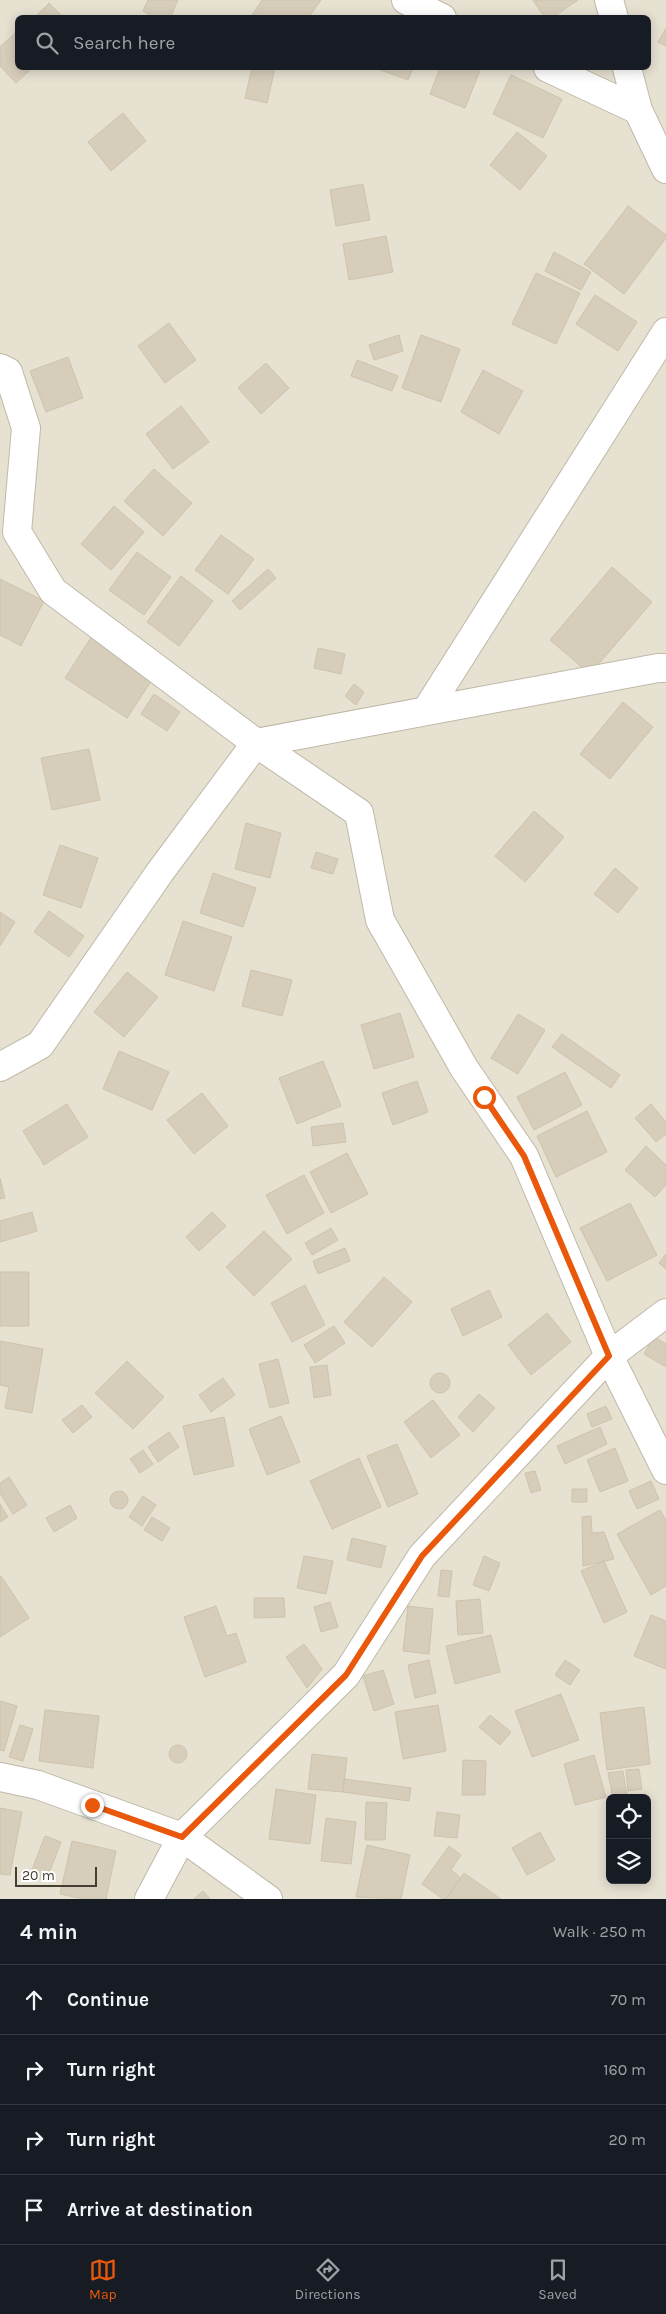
<!DOCTYPE html>
<meta charset="utf-8">
<style>
:root{--surface:#171b24;--page:#20242c;--text:#f1f3f6;--muted:#9ea1a6;--line:#363941;--accent:#ea580c}
body{margin:0;font-family:Karla,sans-serif;background:var(--page);color:var(--text)}
.controls{position:absolute;right:15px;bottom:15px;display:grid;overflow:hidden;border-radius:8px;box-shadow:0 2px 12px #0003}
.controls button{width:45px;height:45px;display:grid;place-items:center;padding:0;border:0;border-bottom:1px solid var(--line);background:var(--surface);color:var(--text);font:25px sans-serif}
.scale{position:absolute;left:15px;bottom:12px;width:82px;box-sizing:border-box;padding-left:5px;border:2px solid #443e33;border-top:0;font-size:14px;line-height:18px;white-space:nowrap;color:#443e33;-webkit-text-stroke:4px #fff;paint-order:stroke}
.stop{position:absolute;width:15px;height:15px;margin:-11px;border:4px solid #ea580c;border-radius:50%;background:#fff}
.stop.end{background:#ea580c;border-color:#fff;box-shadow:0 1px 5px #0008}
.list{margin:0;padding:0;list-style:none}
h2{display:flex;justify-content:space-between;align-items:center;height:65px;margin:0;padding:0 20px;font-size:21px}
h2 small{font-size:16px;font-weight:400;color:var(--muted)}
.list li{display:grid;grid-template-columns:32px 1fr auto;gap:15px;align-items:center;box-sizing:border-box;height:70px;padding:0 20px;border-top:1px solid var(--line)}
.list b{display:block;font-size:19px;white-space:nowrap}
.list em{font-size:16px;font-style:normal;color:var(--muted)}
.icon{flex:none;width:28px;height:28px;fill:none;stroke:currentColor;stroke-width:2;stroke-linecap:round;stroke-linejoin:round}
.map{position:relative;flex:none;width:666px;height:1899px;overflow:hidden}
.search{position:absolute;background:var(--surface);box-shadow:0 2px 12px #0003;left:15px;right:15px;top:15px;height:55px;display:flex;align-items:center;gap:12px;box-sizing:border-box;padding:0 18px;border-radius:8px;color:var(--muted);font-size:19px}
.sheet{height:345px;background:var(--surface)}
nav{display:flex;justify-content:space-around;align-items:center;box-sizing:border-box;height:70px;border-top:1px solid var(--line);background:var(--surface);font-size:14px;color:var(--muted)}
nav a{display:grid;justify-items:center;gap:2px}
nav .on{color:var(--accent)}
.map>svg:first-child{display:block}
.residential{fill:#e6e1d1;fill-rule:evenodd}
.building{fill:#d7cdbb;stroke:#cec3ab}
.lines{fill:none;stroke-linecap:round;stroke-linejoin:round}
.minor-casing{stroke:#c0b9a8;stroke-width:30}
.minor{stroke:#fff;stroke-width:28}
.route{stroke:#ea580c;stroke-width:6}
</style>
<div class="map">
<svg width="666" height="1899" viewBox="0 0 666 1899">
<rect width="100%" height="100%" fill="#f2eee3"/>
<path class="residential" d="M0,0H666V1899H0ZM18,18H648V68H18ZM610,1798H647V1880H610Z"/>
<path class="building" d="M148,0H178L170,18H156L143,11Z
M262,0H321L308,18H250Z
M533,0H578L552,18H545Z
M49,3L64,18H34Z
M666,28V46L658,42Z
M15,33L18,36V68H32L16,83L0,66V47Z
M252,68H275L267,103L245,98Z
M375,68H413L408,80Z
M440,68H481L465,108L430,94Z
M511,75L562,99L543,138L493,114Z
M123,113L146,141L111,171L88,142Z
M517,132L547,156L520,190L490,165Z
M363,184L370,220L336,226L330,190Z
M628,206L666,235V238L624,294L584,264Z
M386,236L393,272L349,280L343,244Z
M554,252L591,272L581,290L545,271Z
M536,273L580,293L556,344L512,324Z
M595,295L637,322L618,351L576,324Z
M169,323L196,360L165,383L138,346Z
M399,335L403,351L374,360L369,345Z
M421,335L460,349L441,402L402,388Z
M68,357L83,398L46,412L30,371Z
M357,360L398,376L392,391L351,376Z
M266,363L289,388L261,414L238,388Z
M483,370L523,391L499,434L461,412Z
M181,406L209,442L173,469L146,434Z
M154,469L192,503L163,536L124,501Z
M114,506L144,532L111,570L81,544Z
M221,535L254,559L228,594L195,570Z
M137,552L171,577L144,615L109,590Z
M612,567L652,602L590,674L550,640Z
M268,569L276,578L240,610L232,601Z
M181,576L213,601L179,646L147,622Z
M0,579L44,601L21,646L0,635Z
M92,636L154,677L127,718L65,678Z
M318,648L345,654L341,674L314,668Z
M354,684L364,692L356,705L345,696Z
M154,694L180,712L167,731L141,714Z
M623,702L653,727L610,779L580,754Z
M89,749L100,800L52,810L41,758Z
M534,811L564,837L525,882L495,856Z
M246,823L281,833L270,878L235,869Z
M60,845L98,858L81,908L43,895Z
M316,852L338,859L333,874L311,868Z
M615,868L638,888L618,913L594,894Z
M213,873L256,888L243,927L200,913Z
M49,911L84,936L69,957L34,932Z
M0,912L15,922L0,946Z
M183,921L232,937L214,991L165,975Z
M251,970L292,980L282,1016L242,1006Z
M127,972L158,997L124,1037L94,1012Z
M400,1013L414,1057L374,1069L361,1025Z
M518,1014L545,1030L518,1074L491,1058Z
M562,1034L620,1075L611,1088L552,1047Z
M119,1051L169,1072L152,1110L103,1089Z
M323,1061L341,1106L297,1124L279,1078Z
M565,1072L582,1105L534,1130L517,1097Z
M417,1081L428,1112L393,1125L382,1093Z
M202,1093L228,1126L194,1154L167,1120Z
M67,1104L88,1137L44,1165L23,1131Z
M651,1104L666,1122V1134L656,1142L635,1118Z
M587,1111L607,1152L556,1177L537,1136Z
M343,1123L346,1142L313,1146L311,1127Z
M646,1146L666,1165V1185L655,1197L625,1170Z
M347,1153L368,1194L331,1213L310,1172Z
M304,1175L324,1213L287,1234L266,1195Z
M0,1178L5,1198L0,1199Z
M630,1203L657,1255L607,1281L580,1228Z
M32,1212L37,1231L0,1242V1221Z
M212,1212L226,1226L199,1251L186,1237Z
M331,1228L338,1240L312,1255L305,1243Z
M264,1231L292,1259L254,1296L226,1267Z
M345,1248L350,1261L318,1274L313,1261Z
M666,1254V1269L659,1263Z
M0,1272H29V1326H0Z
M384,1277L412,1302L372,1347L344,1322Z
M305,1285L325,1325L292,1342L271,1303Z
M489,1290L502,1317L463,1336L451,1309Z
M547,1313L571,1342L531,1375L508,1345Z
M334,1326L345,1343L315,1363L304,1345Z
M654,1337L666,1344V1367L644,1354Z
M0,1341L43,1349L32,1413L5,1408L9,1387L0,1385Z
M278,1359L289,1403L270,1408L259,1364Z
M127,1361L164,1397L133,1429L95,1393Z
M327,1365L331,1395L314,1398L310,1367Z
M430 1383a10 10 0 1 1 20 0a10 10 0 1 1-20 0Z
M223,1378L235,1395L211,1412L199,1395Z
M479,1394L495,1408L473,1432L458,1417Z
M433,1400L460,1435L431,1458L404,1422Z
M82,1405L92,1417L73,1433L62,1420Z
M606,1406L612,1419L592,1427L587,1414Z
M281,1416L300,1462L267,1475L249,1429Z
M224,1417L234,1466L194,1475L183,1426Z
M600,1427L607,1444L565,1464L557,1446Z
M169,1432L179,1447L158,1462L148,1447Z
M397,1444L418,1494L388,1507L367,1456Z
M615,1448L628,1481L600,1492L587,1460Z
M143,1450L153,1464L140,1473L130,1459Z
M359,1458L381,1507L332,1529L310,1481Z
M535,1471L541,1490L531,1493L525,1473Z
M9,1477L27,1505L13,1514L0,1493V1483Z
M651,1481L659,1499L637,1509L629,1491Z
M572,1489H587V1502H572Z
M110 1500a9 9 0 1 1 18 0a9 9 0 1 1-18 0Z
M143,1496L156,1505L142,1526L129,1517Z
M0,1504L8,1517L0,1522Z
M70,1505L77,1518L54,1532L46,1518Z
M660,1510L666,1520V1586L651,1595L617,1534Z
M591,1516L592,1533L604,1532L614,1559L583,1566L582,1517Z
M152,1517L170,1528L162,1541L144,1530Z
M352,1538L386,1546L381,1568L347,1560Z
M304,1556L333,1561L326,1594L297,1588Z
M484,1556L500,1563L489,1591L473,1585Z
M604,1561L627,1612L604,1623L581,1571Z
M441,1570L452,1571L449,1597L438,1596Z
M1,1576L29,1618L0,1637V1577Z
M254,1598H284L285,1617L254,1618Z
M480,1599L483,1633L458,1635L456,1601Z
M330,1602L338,1627L321,1632L314,1607Z
M216,1606L227,1636L236,1633L246,1662L205,1677L184,1617Z
M408,1606L433,1609L429,1654L403,1651Z
M651,1615L666,1621V1669L634,1656Z
M491,1635L500,1672L455,1684L446,1646Z
M304,1644L322,1669L307,1688L286,1657Z
M429,1660L436,1693L415,1698L408,1665Z
M565,1660L580,1670L570,1685L555,1675Z
M383,1670L394,1704L374,1711L363,1676Z
M561,1694L579,1740L532,1757L515,1711Z
M0,1701L17,1706L4,1751L0,1750Z
M438,1705L446,1751L403,1759L395,1712Z
M644,1707L650,1764L607,1770L600,1713Z
M45,1710L99,1716L93,1768L39,1761Z
M490,1715L511,1732L500,1745L479,1727Z
M20,1725L33,1729L23,1761L9,1757Z
M169 1754a9 9 0 1 1 18 0a9 9 0 1 1-18 0Z
M312,1754L347,1758L343,1792L308,1789Z
M594,1755L606,1797L575,1805L564,1764Z
M463,1760L486,1761L485,1795H462Z
M639,1769L642,1789L628,1791L626,1770Z
M623,1771L627,1796L613,1798L608,1773Z
M344,1779L411,1788L409,1801L343,1792Z
M276,1789L316,1795L310,1844L269,1839Z
M366,1802L387,1803L385,1840H365Z
M0,1808L22,1812L10,1875L0,1874Z
M437,1812L460,1815L457,1838L434,1836Z
M326,1818L356,1822L351,1864L321,1861Z
M540,1832L555,1860L527,1875L512,1848Z
M45,1836L61,1842L46,1881L30,1875Z
M72,1841L116,1851L106,1899H84L60,1894Z
M367,1845L410,1855L401,1899L356,1897Z
M449,1846L461,1855L451,1870L461,1878L446,1899H443L422,1884Z
M464,1873L501,1899H446Z
M203,1891L210,1899H194Z"/>
<g class="lines">
<g class="minor-casing">
<path id="minor" d="M406,0L442,18
M609,0L614,18
M548,68L638,110L666,169
M627,68L638,110
M0,368L8,372L26,428L17,532L53,591L256,743L359,813L380,920L464,1068L524,1156L609,1356L666,1470
M426,711L666,332
M0,1067L40,1045L160,872L256,743L658,668H666
M0,1777L38,1785L182,1837L268,1899
M149,1899L182,1837L346,1675L422,1556L609,1356L666,1313"/>
</g>
<use href="#minor" class="minor"/>
</g>
<g class="lines">
<path class="route" d="M92,1805L182,1837L346,1675L422,1556L609,1356L524,1156L484,1097"/>
</g>
</svg>
<div class="controls">
<button><svg class="icon" aria-label="locate" viewBox="0 0 24 24"><circle cx="12" cy="12" r="6"/><path d="M12 2v4M12 18v4M2 12h4M18 12h4"/></svg></button>
<button><svg class="icon" aria-label="layers" viewBox="0 0 24 24"><path d="M12 4l9 5-9 5-9-5zM3 14l9 5 9-5"/></svg></button>
</div>
<div class="scale">20 m</div>
<div class="stop" style="left:484px;top:1097px"></div>
<div class="stop end" style="left:92px;top:1805px"></div>
<div class="search"><svg class="icon" aria-label="search" viewBox="0 0 24 24"><circle cx="10" cy="10" r="6"/><path d="M15 15l6 6"/></svg>Search here</div>
</div>
<section class="sheet">
<h2>4 min<small>Walk · 250 m</small></h2>
<ul class="list">
<li><svg class="icon" aria-label="ahead" viewBox="0 0 24 24"><path d="M12 20V5M6 11l6-6 6 6"/></svg><div><b>Continue</b></div><em>70 m</em></li>
<li><svg class="icon" aria-label="right" viewBox="0 0 24 24"><path d="M7 20v-9h11M14 6l5 5-5 5"/></svg><div><b>Turn right</b></div><em>160 m</em></li>
<li><svg class="icon" aria-label="right" viewBox="0 0 24 24"><path d="M7 20v-9h11M14 6l5 5-5 5"/></svg><div><b>Turn right</b></div><em>20 m</em></li>
<li><svg class="icon" aria-label="arrive" viewBox="0 0 24 24"><path d="M6 21V4h12l-3 4 3 4H6"/></svg><div><b>Arrive at destination</b></div></li>
</ul>
</section>
<nav>
<a class="on"><svg class="icon" aria-label="map" viewBox="0 0 24 24"><path d="M3 6l6-2 6 2 6-2v14l-6 2-6-2-6 2zM9 4v14M15 6v14"/></svg>Map</a>
<a><svg class="icon" aria-label="directions" viewBox="0 0 24 24"><path d="M12 3l9 9-9 9-9-9zM9 14v-3h6M13 9l2 2-2 2"/></svg>Directions</a>
<a><svg class="icon" aria-label="saved" viewBox="0 0 24 24"><path d="M7 4h10v16l-5-4-5 4z"/></svg>Saved</a>
</nav>
